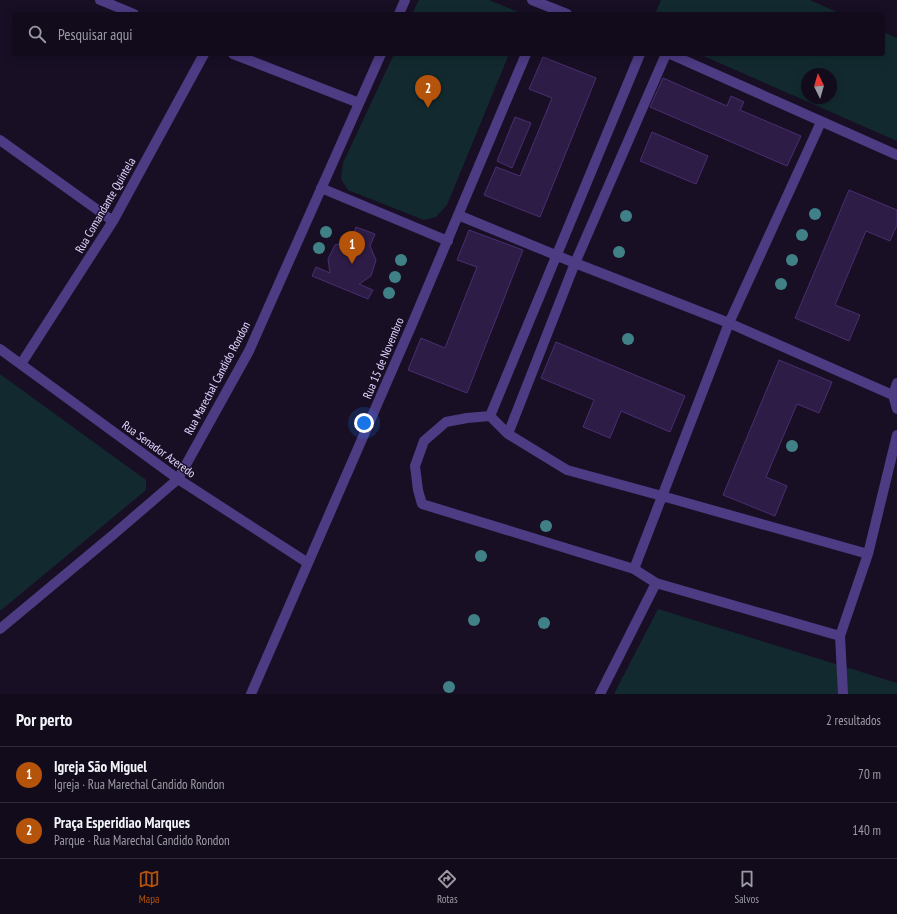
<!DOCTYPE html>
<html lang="pt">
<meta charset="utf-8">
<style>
:root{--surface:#120b1c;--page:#1b1425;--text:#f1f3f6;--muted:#9c9ba3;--line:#312b3b;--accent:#b45309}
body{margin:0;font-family:"PT Sans Narrow",sans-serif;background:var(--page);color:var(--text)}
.compass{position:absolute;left:801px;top:68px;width:36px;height:36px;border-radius:50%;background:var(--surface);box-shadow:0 2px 10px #0003;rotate:355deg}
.you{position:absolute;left:364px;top:423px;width:14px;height:14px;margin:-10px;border:3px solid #fff;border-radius:50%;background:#1a73e8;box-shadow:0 0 0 6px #1a73e833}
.badge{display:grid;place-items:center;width:26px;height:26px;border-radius:50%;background:var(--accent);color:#fff;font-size:13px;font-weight:700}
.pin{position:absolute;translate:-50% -33px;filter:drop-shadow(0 1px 2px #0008)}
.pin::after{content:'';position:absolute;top:21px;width:14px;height:12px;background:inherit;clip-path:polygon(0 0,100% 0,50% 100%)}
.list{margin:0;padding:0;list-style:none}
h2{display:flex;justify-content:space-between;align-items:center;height:52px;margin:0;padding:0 16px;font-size:17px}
h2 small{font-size:13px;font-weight:400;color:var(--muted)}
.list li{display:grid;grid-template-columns:26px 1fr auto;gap:12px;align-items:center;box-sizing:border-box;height:56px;padding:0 16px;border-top:1px solid var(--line)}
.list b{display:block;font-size:15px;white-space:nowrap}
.list p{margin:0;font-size:13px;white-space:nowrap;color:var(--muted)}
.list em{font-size:13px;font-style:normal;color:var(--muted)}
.icon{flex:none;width:22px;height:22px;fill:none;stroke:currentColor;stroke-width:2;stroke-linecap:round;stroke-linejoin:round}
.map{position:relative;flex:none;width:897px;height:694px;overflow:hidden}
.search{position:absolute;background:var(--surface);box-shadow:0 2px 10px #0003;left:12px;right:12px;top:12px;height:44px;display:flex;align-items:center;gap:10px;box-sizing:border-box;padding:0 14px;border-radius:4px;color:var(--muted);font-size:15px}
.sheet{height:164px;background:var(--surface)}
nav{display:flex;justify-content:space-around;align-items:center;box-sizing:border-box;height:56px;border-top:1px solid var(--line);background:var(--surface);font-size:11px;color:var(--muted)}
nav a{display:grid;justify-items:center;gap:2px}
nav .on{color:var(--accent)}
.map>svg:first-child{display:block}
.green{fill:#122a2f;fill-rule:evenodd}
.building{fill:#2d1c46;stroke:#4a2e71}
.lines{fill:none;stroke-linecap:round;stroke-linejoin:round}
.minor{stroke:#4d3b83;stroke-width:10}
.tree{fill:#408188}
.labels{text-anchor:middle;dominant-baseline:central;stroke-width:3;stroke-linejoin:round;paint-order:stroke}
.street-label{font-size:12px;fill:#e2d4fe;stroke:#180f25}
</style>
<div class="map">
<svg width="897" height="694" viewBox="0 0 897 694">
<rect width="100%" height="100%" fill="#180f25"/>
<path class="green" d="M419,0H489L518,12L519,14H412Z
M661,0H810L841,14H655Z
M883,32L897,38V141L699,54H883ZM807,74H831V98H807Z
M394,54H509L447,205L436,217L424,220L348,190L341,179L343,163Z
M0,374L146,480V490L0,611Z
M658,609L897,683V694H614Z"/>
<path class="building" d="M543,57L596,78L540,217L484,195L496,167L520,176L552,98L529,89Z
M663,78L727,106L731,96L744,102L740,110L801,136L787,166L650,107Z
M515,117L531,123L512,168L497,161Z
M652,132L708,156L696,184L640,161Z
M849,190L897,210V225L890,241L866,231L835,305L860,315L849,341L795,318Z
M356,227L375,234L370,246L376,260L371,276L359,284L373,290L368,299L312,276L316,267L330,273L328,259L335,245L351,240Z
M469,230L523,250L467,393L408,370L421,338L445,348L477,267L457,260Z
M556,342L685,396L670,432L621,411L610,438L583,427L594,400L541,378Z
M779,360L832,382L819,413L797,404L766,477L787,486L775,516L723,495Z"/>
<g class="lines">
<path class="minor" d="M100,0L134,14
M532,0L567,14
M399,14L405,0
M233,54L359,103
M670,54L897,155
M0,140L113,221
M321,188L448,241
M458,215L575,263L729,323L897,397
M0,349L178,479L308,563
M21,364L113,221L204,54
M897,383L893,395L897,409
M490,416L640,54
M508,434L575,263L666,54
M634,569L729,323L821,122
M0,629L114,534L178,479L249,351L381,54
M840,636L656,583L634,569L422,504L418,490L415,466L424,441L446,422L467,418L490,416L508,434L567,470L662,496L868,554
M251,694L413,322L526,54
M600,694L656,583
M843,694L840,636L868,554L897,435"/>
</g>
<g class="tree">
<circle cx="815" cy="214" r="6"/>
<circle cx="626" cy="216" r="6"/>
<circle cx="326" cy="232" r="6"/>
<circle cx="802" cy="235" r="6"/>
<circle cx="319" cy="248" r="6"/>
<circle cx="619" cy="252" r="6"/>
<circle cx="401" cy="260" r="6"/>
<circle cx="792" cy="260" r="6"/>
<circle cx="395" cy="277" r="6"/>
<circle cx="781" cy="284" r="6"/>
<circle cx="389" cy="293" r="6"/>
<circle cx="628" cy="339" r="6"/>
<circle cx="792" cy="446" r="6"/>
<circle cx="546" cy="526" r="6"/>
<circle cx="481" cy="556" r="6"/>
<circle cx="474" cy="620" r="6"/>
<circle cx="544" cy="623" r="6"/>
<circle cx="449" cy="687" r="6"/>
</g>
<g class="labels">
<g class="street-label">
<text transform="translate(105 205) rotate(-60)">Rua Comandante Quintela</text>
<text transform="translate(383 358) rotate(-67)">Rua 15 de Novembro</text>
<text transform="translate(217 378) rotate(-62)">Rua Marechal Candido Rondon</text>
<text transform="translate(159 449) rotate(36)">Rua Senador Azeredo</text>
</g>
</g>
</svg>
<svg class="compass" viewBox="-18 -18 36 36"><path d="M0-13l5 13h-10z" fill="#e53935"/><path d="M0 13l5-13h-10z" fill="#9c9ba3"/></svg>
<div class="you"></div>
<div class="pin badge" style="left:352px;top:264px">1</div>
<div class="pin badge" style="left:428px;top:108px">2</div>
<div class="search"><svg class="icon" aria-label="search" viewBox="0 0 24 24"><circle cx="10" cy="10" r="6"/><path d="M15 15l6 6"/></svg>Pesquisar aqui</div>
</div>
<section class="sheet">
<h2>Por perto<small>2 resultados</small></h2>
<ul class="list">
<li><span class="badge">1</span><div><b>Igreja São Miguel</b><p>Igreja · Rua Marechal Candido Rondon</p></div><em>70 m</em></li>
<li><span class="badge">2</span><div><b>Praça Esperidiao Marques</b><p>Parque · Rua Marechal Candido Rondon</p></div><em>140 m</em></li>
</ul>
</section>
<nav>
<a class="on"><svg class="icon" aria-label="map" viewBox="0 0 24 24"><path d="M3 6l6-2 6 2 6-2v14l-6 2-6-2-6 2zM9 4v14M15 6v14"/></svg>Mapa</a>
<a><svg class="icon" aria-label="directions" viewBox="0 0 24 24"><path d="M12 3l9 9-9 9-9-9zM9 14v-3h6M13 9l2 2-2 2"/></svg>Rotas</a>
<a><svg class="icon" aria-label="saved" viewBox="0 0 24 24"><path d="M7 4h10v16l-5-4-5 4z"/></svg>Salvos</a>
</nav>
